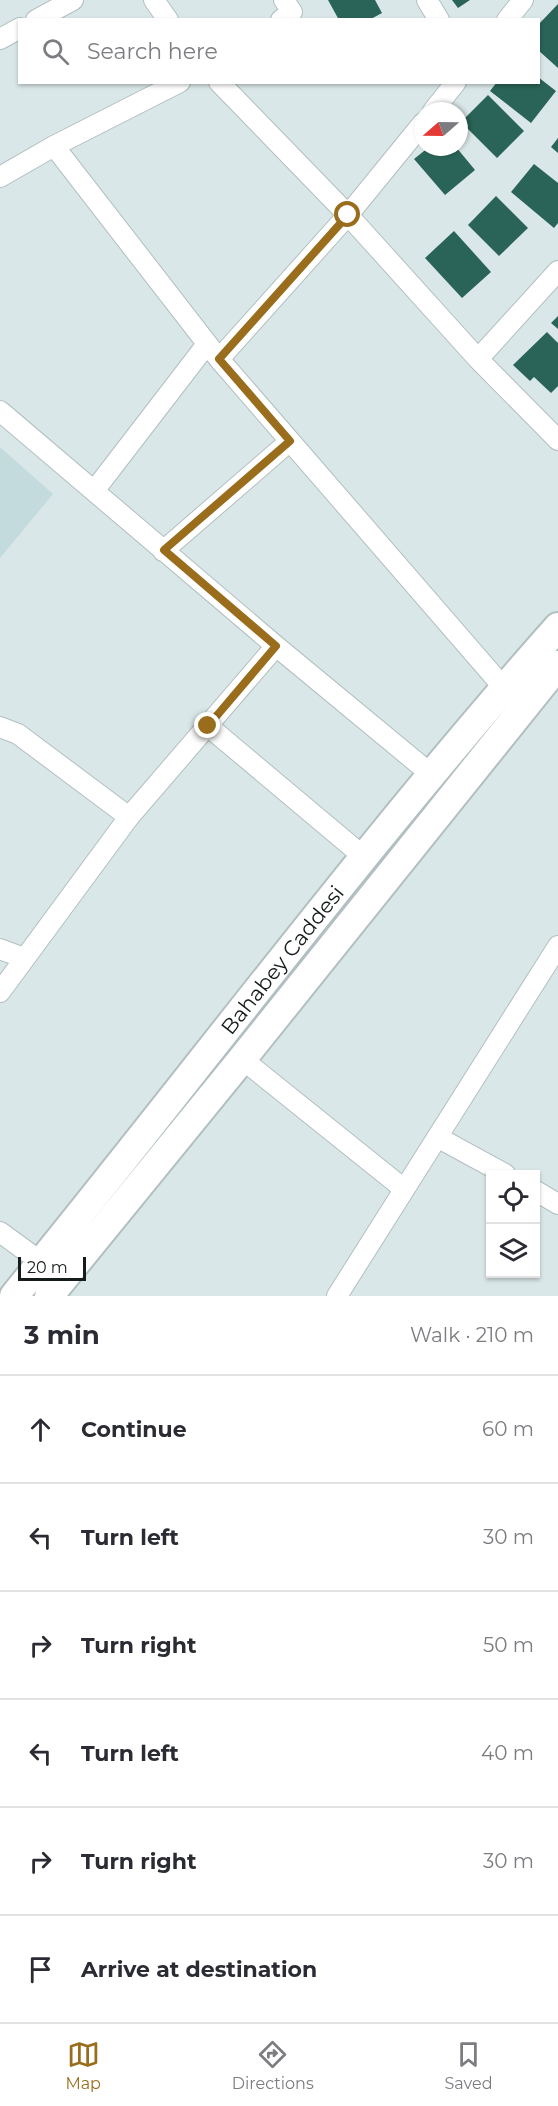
<!DOCTYPE html>
<meta charset="utf-8">
<style>
:root{--surface:#fff;--page:#f2f2f3;--text:#2b2b33;--muted:#7c7c81;--line:#e1e1e2;--accent:#9a6d1d}
body{margin:0;font-family:Montserrat,sans-serif;background:var(--page);color:var(--text)}
.controls{position:absolute;right:18px;bottom:18px;display:grid;overflow:hidden;border-radius:0px;box-shadow:0 2px 4px #0004}
.controls button{width:54px;height:54px;display:grid;place-items:center;padding:0;border:0;border-bottom:2px solid var(--line);background:var(--surface);color:var(--text);font:30px sans-serif}
.compass{position:absolute;left:414px;top:102px;width:54px;height:54px;border-radius:50%;background:var(--surface);box-shadow:0 2px 4px #0004;rotate:250deg}
.scale{position:absolute;left:18px;bottom:15px;width:68px;box-sizing:border-box;padding-left:6px;border:3px solid #161b1b;border-top:0;font-size:16px;line-height:21px;white-space:nowrap;color:#161b1b;-webkit-text-stroke:4px #fff;paint-order:stroke}
.stop{position:absolute;width:18px;height:18px;margin:-14px;border:4px solid #9a6d1d;border-radius:50%;background:#fff}
.stop.end{background:#9a6d1d;border-color:#fff;box-shadow:0 2px 6px #0008}
.list{margin:0;padding:0;list-style:none}
h2{display:flex;justify-content:space-between;align-items:center;height:78px;margin:0;padding:0 24px;font-size:26px}
h2 small{font-size:20px;font-weight:400;color:var(--muted)}
.list li{display:grid;grid-template-columns:39px 1fr auto;gap:18px;align-items:center;box-sizing:border-box;height:108px;padding:0 24px;border-top:2px solid var(--line)}
.list b{display:block;font-size:22px;white-space:nowrap}
.list em{font-size:20px;font-style:normal;color:var(--muted)}
.icon{flex:none;width:33px;height:33px;fill:none;stroke:currentColor;stroke-width:2;stroke-linecap:round;stroke-linejoin:round}
.map{position:relative;flex:none;width:558px;height:1296px;overflow:hidden}
.search{position:absolute;background:var(--surface);box-shadow:0 2px 4px #0004;left:18px;right:18px;top:18px;height:66px;display:flex;align-items:center;gap:15px;box-sizing:border-box;padding:0 21px;border-radius:0px;color:var(--muted);font-size:22px}
.sheet{height:726px;background:var(--surface)}
nav{display:flex;justify-content:space-around;align-items:center;box-sizing:border-box;height:84px;border-top:2px solid var(--line);background:var(--surface);font-size:16px;color:var(--muted)}
nav a{display:grid;justify-items:center;gap:3px}
nav .on{color:var(--accent)}
.map>svg:first-child{display:block}
.built{fill:#c4dbdd}
.building{fill:#2a6357}
.lines{fill:none;stroke-linecap:round;stroke-linejoin:round}
.street-casing{stroke:#b2bfc1;stroke-width:22}
.secondary-casing{stroke:#b2bfc1;stroke-width:32}
.street{stroke:#fff;stroke-width:20}
.secondary{stroke:#fff;stroke-width:28}
.route{stroke:#9a6d1d;stroke-width:8}
.labels{text-anchor:middle;dominant-baseline:central;stroke-width:6;stroke-linejoin:round;paint-order:stroke}
.street-label{font-size:21px;fill:#161b1b;stroke:#fff}
</style>
<div class="map">
<svg width="558" height="1296" viewBox="0 0 558 1296">
<rect width="100%" height="100%" fill="#dae7e8"/>
<path class="built" d="M0,447L53,494L0,558Z"/>
<path class="building" d="M328,0H375L382,13L369,20H339Z
M452,0H470L458,8Z
M558,4V68L538,50V25Z
M538,77L556,91L531,123L490,91L497,82H538Z
M488,95L524,131L497,158L461,122Z
M558,138V153L551,147Z
M429,147H456L475,170L445,195L414,159Z
M534,164L558,183V223L554,228L511,192Z
M496,196L528,228L499,256L468,225Z
M454,231L491,272L462,298L425,258Z
M558,316V329L551,323Z
M547,332L558,343V386L551,393L534,377L530,381L513,365Z"/>
<g class="lines">
<g class="street-casing">
<path id="street" d="M154,0L168,20
M427,0L439,20
M36,20L73,0
M281,20L292,12L284,0
M507,20L523,0
M0,39L20,28
M219,82L348,215L478,359L558,440
M433,111L456,82
M54,146L219,359L504,688
M0,177L54,146L180,82
M219,359L348,215L423,123
M478,359L558,271
M0,411L276,646L432,775
M94,491L207,344
M163,551L290,441
M208,726L364,857
M0,727L18,734L129,817
M0,949L24,958
M0,992L129,817L276,646
M242,1059L404,1189
M437,1137L505,1174
M536,1191L558,1204
M0,1232L41,1262
M337,1296L558,946"/>
</g>
<g class="secondary-casing">
<g id="secondary">
<path id="s1" d="M14,1296C196,1073 367,842 558,627"/>
<path d="M49,1296L242,1059L558,665"/>
</g>
</g>
<use href="#street" class="street"/>
<use href="#secondary" class="secondary"/>
</g>
<g class="lines">
<path class="route" d="M208,726L276,646L164,550L290,441L219,359L348,215"/>
</g>
<g class="labels">
<g class="street-label">
<text stroke="none"><textPath href="#s1" startOffset="430">Bahabey Caddesi</textPath></text>
</g>
</g>
</svg>
<div class="controls">
<button><svg class="icon" aria-label="locate" viewBox="0 0 24 24"><circle cx="12" cy="12" r="6"/><path d="M12 2v4M12 18v4M2 12h4M18 12h4"/></svg></button>
<button><svg class="icon" aria-label="layers" viewBox="0 0 24 24"><path d="M12 4l9 5-9 5-9-5zM3 14l9 5 9-5"/></svg></button>
</div>
<svg class="compass" viewBox="-18 -18 36 36"><path d="M0-13l5 13h-10z" fill="#e53935"/><path d="M0 13l5-13h-10z" fill="#7c7c81"/></svg>
<div class="scale">20 m</div>
<div class="stop" style="left:348px;top:215px"></div>
<div class="stop end" style="left:208px;top:726px"></div>
<div class="search"><svg class="icon" aria-label="search" viewBox="0 0 24 24"><circle cx="10" cy="10" r="6"/><path d="M15 15l6 6"/></svg>Search here</div>
</div>
<section class="sheet">
<h2>3 min<small>Walk · 210 m</small></h2>
<ul class="list">
<li><svg class="icon" aria-label="ahead" viewBox="0 0 24 24"><path d="M12 20V5M6 11l6-6 6 6"/></svg><div><b>Continue</b></div><em>60 m</em></li>
<li><svg class="icon" aria-label="left" viewBox="0 0 24 24"><path d="M17 20v-9H6M10 6l-5 5 5 5"/></svg><div><b>Turn left</b></div><em>30 m</em></li>
<li><svg class="icon" aria-label="right" viewBox="0 0 24 24"><path d="M7 20v-9h11M14 6l5 5-5 5"/></svg><div><b>Turn right</b></div><em>50 m</em></li>
<li><svg class="icon" aria-label="left" viewBox="0 0 24 24"><path d="M17 20v-9H6M10 6l-5 5 5 5"/></svg><div><b>Turn left</b></div><em>40 m</em></li>
<li><svg class="icon" aria-label="right" viewBox="0 0 24 24"><path d="M7 20v-9h11M14 6l5 5-5 5"/></svg><div><b>Turn right</b></div><em>30 m</em></li>
<li><svg class="icon" aria-label="arrive" viewBox="0 0 24 24"><path d="M6 21V4h12l-3 4 3 4H6"/></svg><div><b>Arrive at destination</b></div></li>
</ul>
</section>
<nav>
<a class="on"><svg class="icon" aria-label="map" viewBox="0 0 24 24"><path d="M3 6l6-2 6 2 6-2v14l-6 2-6-2-6 2zM9 4v14M15 6v14"/></svg>Map</a>
<a><svg class="icon" aria-label="directions" viewBox="0 0 24 24"><path d="M12 3l9 9-9 9-9-9zM9 14v-3h6M13 9l2 2-2 2"/></svg>Directions</a>
<a><svg class="icon" aria-label="saved" viewBox="0 0 24 24"><path d="M7 4h10v16l-5-4-5 4z"/></svg>Saved</a>
</nav>
